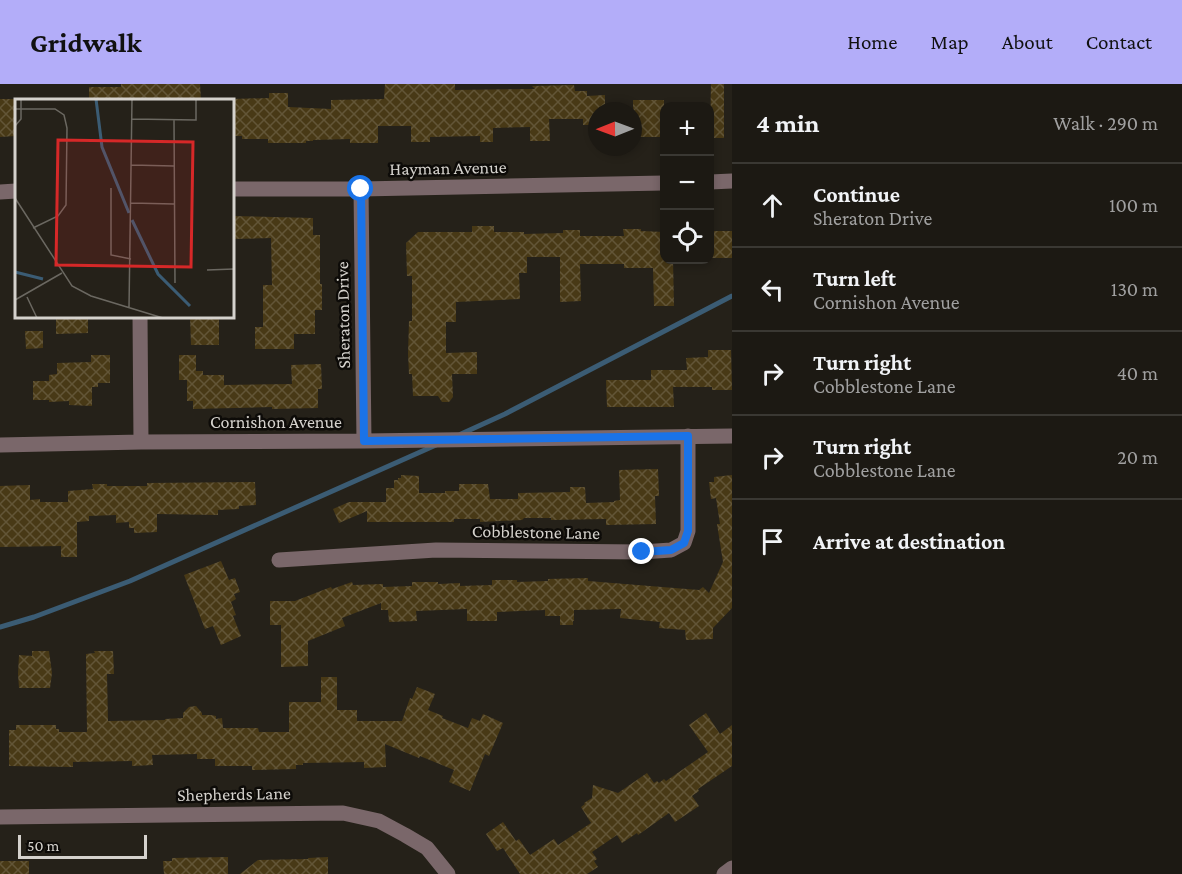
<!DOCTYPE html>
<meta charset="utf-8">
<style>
:root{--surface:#1c1913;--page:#25221c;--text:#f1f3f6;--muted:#a0a0a0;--line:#3a3833;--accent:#b3adf9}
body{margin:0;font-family:"Crimson Pro",serif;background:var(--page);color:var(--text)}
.controls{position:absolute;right:18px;top:18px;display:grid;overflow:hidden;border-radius:12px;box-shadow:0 3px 9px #0003}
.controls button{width:54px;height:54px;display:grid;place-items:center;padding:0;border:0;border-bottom:2px solid var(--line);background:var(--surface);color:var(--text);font:30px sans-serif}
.compass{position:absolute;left:588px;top:18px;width:54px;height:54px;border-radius:50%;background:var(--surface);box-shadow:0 3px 9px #0003;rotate:269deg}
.scale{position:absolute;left:18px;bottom:15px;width:129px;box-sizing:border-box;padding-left:6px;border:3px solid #d5d2cd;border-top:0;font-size:16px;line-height:21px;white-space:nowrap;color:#d5d2cd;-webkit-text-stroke:4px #0d0b08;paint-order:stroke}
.stop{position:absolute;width:18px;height:18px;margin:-14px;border:4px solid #1a73e8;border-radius:50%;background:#fff}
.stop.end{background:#1a73e8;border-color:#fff;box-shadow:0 2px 6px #0008}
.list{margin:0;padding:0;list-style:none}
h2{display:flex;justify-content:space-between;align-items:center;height:78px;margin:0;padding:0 24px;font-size:26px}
h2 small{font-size:20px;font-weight:400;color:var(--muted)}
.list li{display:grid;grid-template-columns:39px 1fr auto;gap:18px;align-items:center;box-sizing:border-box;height:84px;padding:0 24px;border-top:2px solid var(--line)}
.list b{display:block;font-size:22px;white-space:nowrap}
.list p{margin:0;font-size:20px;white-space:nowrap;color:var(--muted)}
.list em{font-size:20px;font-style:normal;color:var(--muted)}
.icon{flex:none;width:33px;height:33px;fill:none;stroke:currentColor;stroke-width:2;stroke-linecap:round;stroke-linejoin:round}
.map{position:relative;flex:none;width:732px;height:790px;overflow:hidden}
header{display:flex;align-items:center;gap:36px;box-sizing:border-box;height:84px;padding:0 30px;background:var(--accent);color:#111}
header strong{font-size:28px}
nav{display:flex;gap:33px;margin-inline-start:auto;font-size:21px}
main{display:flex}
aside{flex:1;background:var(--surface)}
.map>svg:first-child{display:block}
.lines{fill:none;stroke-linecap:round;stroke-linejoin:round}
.stream{stroke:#3b5c74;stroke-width:5}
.building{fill:url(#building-cross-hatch)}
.minor{stroke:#7a676a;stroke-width:15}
.route{stroke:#1a73e8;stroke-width:8}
.labels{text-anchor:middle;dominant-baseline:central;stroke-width:5;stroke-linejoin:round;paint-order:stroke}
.street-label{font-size:18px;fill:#d5d2cd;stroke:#0d0b08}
.inset-river{fill:none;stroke:#3b5c74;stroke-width:3}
.inset-road{fill:none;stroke:#6b6861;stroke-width:1.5}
.view{fill:#d62828;fill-opacity:0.15;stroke:#d62828;stroke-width:3}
.inset-edge{fill:none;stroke:#d5d2cd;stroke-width:3}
</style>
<header>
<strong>Gridwalk</strong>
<nav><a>Home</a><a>Map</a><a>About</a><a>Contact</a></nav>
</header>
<main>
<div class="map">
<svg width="732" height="790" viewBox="0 0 732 790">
<defs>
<pattern id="building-cross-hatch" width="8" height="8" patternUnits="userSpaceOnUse" patternTransform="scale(1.5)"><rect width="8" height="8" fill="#483916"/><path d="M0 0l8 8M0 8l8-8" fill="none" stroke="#625537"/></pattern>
</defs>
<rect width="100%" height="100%" fill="#252119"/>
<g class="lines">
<path class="stream" d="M461,350L505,330L732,212
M0,543L34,533L130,497L436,361"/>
</g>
<path class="building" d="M121,0H200L201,15L179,16H153V15L89,16V3H121Z
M385,0H455V6L535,5L532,2L574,1L575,7H587V12L605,11V27H597V41H583V35H549L550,57H530V43L493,44V58H480V52L430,53V58H411V42H378V59H350V55L313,56V57H306V59H268V55H242V52H232V15L269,14V9H288V23L331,25V16L384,15Z
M711,0H724V54H711V50H710Z
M0,15H14V21H16V52L0,53Z
M633,16H664V53H633Z
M232,132L313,134V151H320V200H322V226H315V250H294V265H255V243H263V201H272L271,154L232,155Z
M472,142H494V148H524V150L563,149V146H580V152H624L623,145H641V147L664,148V176H673L674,222H654L653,184H624V180H580L581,217L560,218V173H527V189H519L520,215L456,218V238H446V269L477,268V290H452L453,313L449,318H442L438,312H413L412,290H409L408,270L409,237H412V192H407L406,159L418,148H472Z
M710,147H732V174H710Z
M56,232H88V249L56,250Z
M190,232H219V261H191Z
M25,247H43V264L26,265Z
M708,266H731L732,306H712V303H673L674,323H607L606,296H651V286H687L686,274L708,273Z
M91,271H110V299H98V303H92V322L69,321V317L49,318V316H33V297H49V291L57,290V279L91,278Z
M179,271H196V287H203V291H224V301L292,300L291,281L321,280L322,305H318V324L272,325V323L193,325V317H187V296H179Z
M658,385L659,412H655L656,440L606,441V435L551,436V434H524L522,436L500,437L480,438V435H454V438H367V427L339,439L333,425L349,418H386V404H394V396H398V394H401V391L419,392V409H445V407H459V400H488L490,415H518V409L570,408V403H585L586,419L614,418V417L620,416L619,386Z
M732,391V524L713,544V555L686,556L685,546L659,544L660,538L620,534L621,525L574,526V537H573V541H560V532H545V526L497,528V537H467V525L416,527L417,537L389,538L388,526H381V519L342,534L345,542L308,557V582L281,583V541H270V517H295L331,503L332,505L352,498L353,501L383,500V503L412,502V498H438V500L460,499V502L492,501V496H517V498L548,497V495L588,494V497L699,506L703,503L709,509L723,478L717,440H720L716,414L711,415L709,398H714V393Z
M255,398L256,421L239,422V425L218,426V431L157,430V448L134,449V444H129V438L116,439V431L89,432V437L77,438V473H61V462L0,463V402L30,401V416L40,415V418H68V407L93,405L92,400H107V402H147V399Z
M221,477L229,496L235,494L240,508L234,510L236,515L231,518L236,531L233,532L241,552L221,561L213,542L205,545L184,491Z
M32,567H49L52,589L50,604H19L18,590L19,571L32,572Z
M94,567H113L114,590H107L108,637L165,636V635L183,634V629L189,623L196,622L202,629V631H211L216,632V635L222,634L223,644H258L259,648H289V618H321V593H337V626H357V637H402L410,614L412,615L417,603L435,610L428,626L443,632L442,634L468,644L472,634L480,637L483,630L503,639L489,672L485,670L470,707L449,698L454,686L420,672L419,674L385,660L386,683L364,684V678L303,679V681H296V685L252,686V682H215V675H197V670L152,671L153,681L132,682V677L73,678V683L9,682V646H16V641H56V645H59V648H87L86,570L95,569Z
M706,629L720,650L732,641V682L698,705L699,707L692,712L699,722L675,738L669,729L638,751L637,749L622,759L617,751L592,768L597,775L594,777L598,783L587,790H520L503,764L497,767L486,750L503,738L516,757L519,755L530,771L554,755L558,761L591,739L581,723L585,720L584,719L592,714L593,701L618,709L647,689L654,699L657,697L659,699L664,695L666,697L708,668L689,641Z
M228,773V790H164L163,777H172V774Z
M328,773V790H240L258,776L308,775V774Z
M0,777H29V790H0Z"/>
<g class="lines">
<path class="minor" d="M710,98L732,97
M232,105H361L664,99
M361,105L364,357
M0,108L16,107
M140,232L141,358
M0,361L141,358L364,357L732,352
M279,476L436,466L642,468L671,466L684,459L688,447V352
M0,733L343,729L379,737L405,751L427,764L448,790
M724,790L732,784"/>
</g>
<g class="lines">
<path class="route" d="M361,105L364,357L688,352V447L684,459L671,466L642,468"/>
</g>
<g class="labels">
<g class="street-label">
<text transform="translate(448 84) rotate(-1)">Hayman Avenue</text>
<text transform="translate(343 231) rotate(-91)">Sheraton Drive</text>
<text x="276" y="338">Cornishon Avenue</text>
<text transform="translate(536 448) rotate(1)">Cobblestone Lane</text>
<text transform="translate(234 710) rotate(-1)">Shepherds Lane</text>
</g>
</g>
<g transform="translate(15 15)">
<rect width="219" height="219" fill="#252119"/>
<path class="inset-river" d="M81,0L87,48L114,114M117,121L143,175L175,207M0,173L28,180"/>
<path class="inset-road" d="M0,10H40L49,16L52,29L51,106L43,117L18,129M116,20L181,21V0M159,21L160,184M0,27L6,20V0M116,66L159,67M96,89V156L116,160M0,99L57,187L76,197L148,219M116,104L159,105M192,171L219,170M12,198L22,219M0,201L47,174M114,209L117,0"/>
<path class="view" d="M43,41L178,43L176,168L41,166Z"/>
<rect width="219" height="219" class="inset-edge"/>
</g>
</svg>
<div class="controls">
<button>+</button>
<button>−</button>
<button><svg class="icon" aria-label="locate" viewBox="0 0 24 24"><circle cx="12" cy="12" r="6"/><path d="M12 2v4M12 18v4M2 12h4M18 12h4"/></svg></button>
</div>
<svg class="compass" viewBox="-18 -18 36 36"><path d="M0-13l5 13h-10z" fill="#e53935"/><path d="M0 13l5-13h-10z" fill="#a0a0a0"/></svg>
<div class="scale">50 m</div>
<div class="stop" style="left:361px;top:105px"></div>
<div class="stop end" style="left:642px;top:468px"></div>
</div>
<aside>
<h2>4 min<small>Walk · 290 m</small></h2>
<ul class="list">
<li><svg class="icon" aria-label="ahead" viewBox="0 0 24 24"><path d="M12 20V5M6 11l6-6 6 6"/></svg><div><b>Continue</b><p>Sheraton Drive</p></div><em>100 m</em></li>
<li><svg class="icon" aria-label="left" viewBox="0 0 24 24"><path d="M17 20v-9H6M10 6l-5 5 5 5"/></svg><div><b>Turn left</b><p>Cornishon Avenue</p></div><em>130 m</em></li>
<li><svg class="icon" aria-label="right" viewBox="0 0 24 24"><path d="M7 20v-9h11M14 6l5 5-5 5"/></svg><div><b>Turn right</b><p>Cobblestone Lane</p></div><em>40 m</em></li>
<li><svg class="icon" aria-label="right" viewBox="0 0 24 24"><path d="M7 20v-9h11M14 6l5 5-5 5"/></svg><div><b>Turn right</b><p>Cobblestone Lane</p></div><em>20 m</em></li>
<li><svg class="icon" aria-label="arrive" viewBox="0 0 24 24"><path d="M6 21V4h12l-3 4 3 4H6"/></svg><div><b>Arrive at destination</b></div></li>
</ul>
</aside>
</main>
